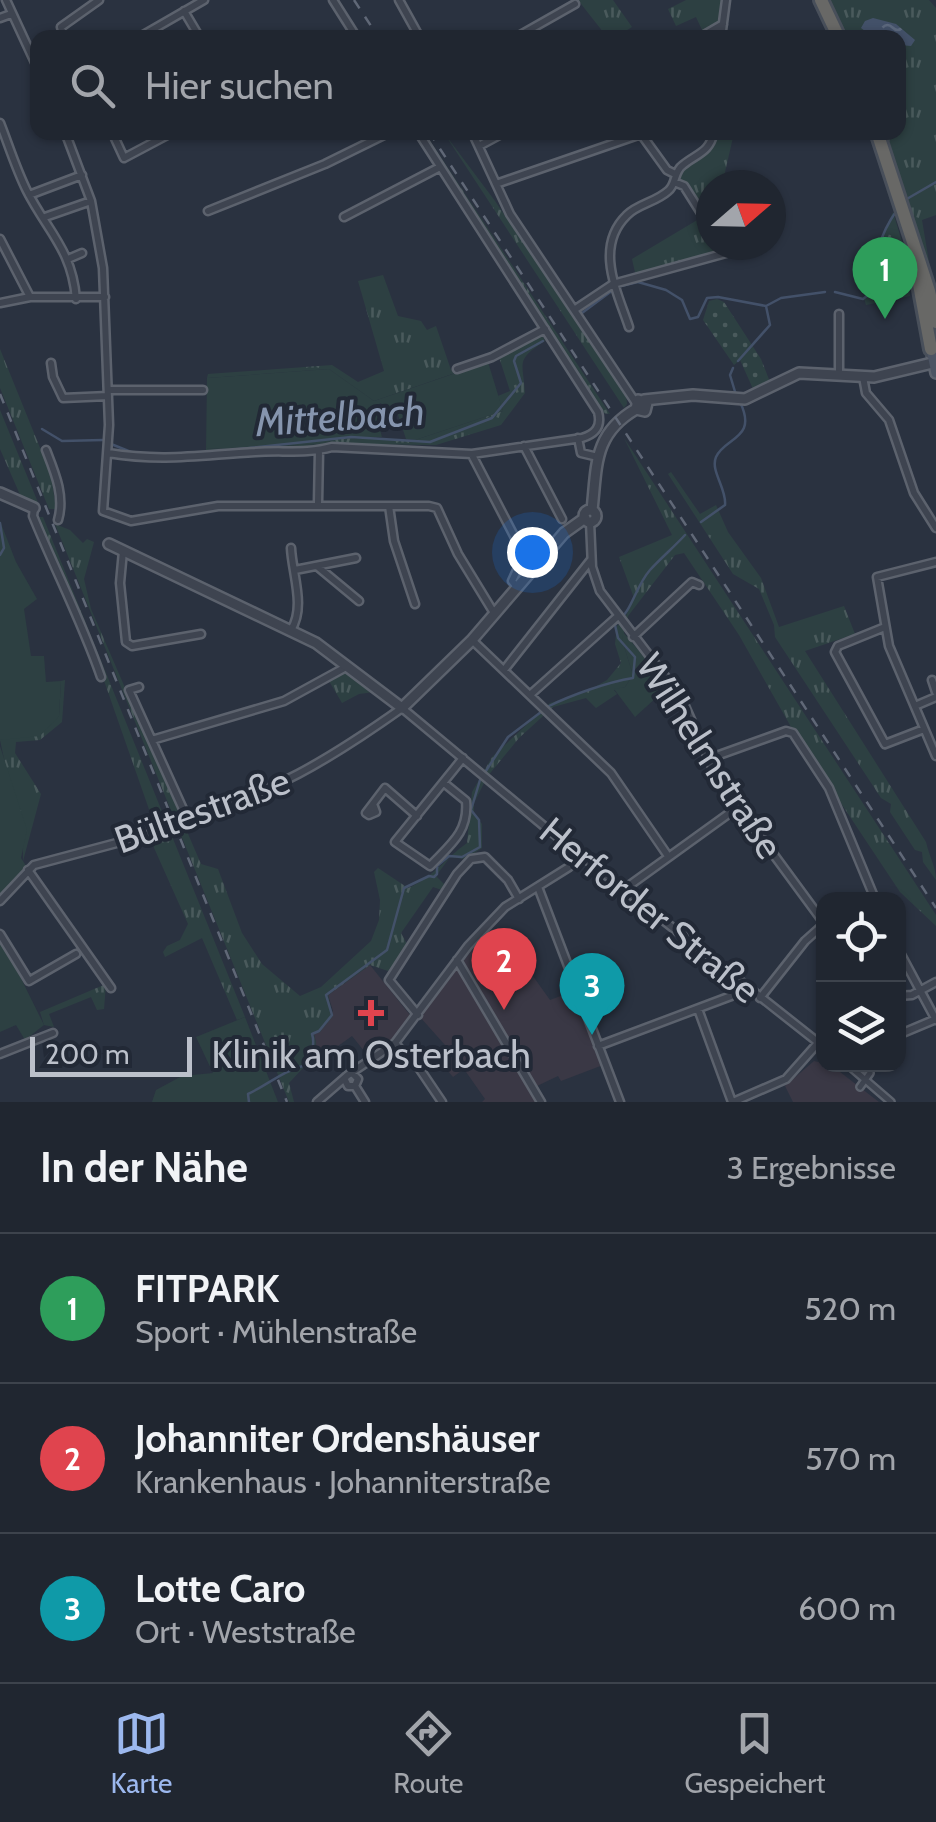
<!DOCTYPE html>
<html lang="de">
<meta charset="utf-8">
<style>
:root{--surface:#202630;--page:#2d323c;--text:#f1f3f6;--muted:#a2a5ab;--line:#3d434c;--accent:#9cb8ee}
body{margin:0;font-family:Cabin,sans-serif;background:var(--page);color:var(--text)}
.controls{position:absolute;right:30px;bottom:30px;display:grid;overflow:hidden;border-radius:20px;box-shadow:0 2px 8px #0004}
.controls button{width:90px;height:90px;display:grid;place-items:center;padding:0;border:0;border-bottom:2px solid var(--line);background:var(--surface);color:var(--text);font:50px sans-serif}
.compass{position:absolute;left:696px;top:170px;width:90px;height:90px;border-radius:50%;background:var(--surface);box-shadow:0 2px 8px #0004;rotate:70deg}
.scale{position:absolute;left:30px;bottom:25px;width:162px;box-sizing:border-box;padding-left:10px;border:5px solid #bbc0ca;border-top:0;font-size:28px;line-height:35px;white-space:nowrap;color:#bbc0ca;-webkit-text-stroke:8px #222936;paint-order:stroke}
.you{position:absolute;left:532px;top:552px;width:35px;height:35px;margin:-25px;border:8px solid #fff;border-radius:50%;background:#1a73e8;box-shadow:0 0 0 15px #1a73e833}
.badge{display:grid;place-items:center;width:65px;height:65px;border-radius:50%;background:var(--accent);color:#fff;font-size:32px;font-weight:700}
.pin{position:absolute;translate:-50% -82px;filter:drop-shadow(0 2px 5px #0008)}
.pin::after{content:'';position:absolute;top:52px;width:35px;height:30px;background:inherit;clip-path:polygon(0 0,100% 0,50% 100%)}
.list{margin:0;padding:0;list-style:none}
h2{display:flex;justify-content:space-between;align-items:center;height:130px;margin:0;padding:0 40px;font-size:42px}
h2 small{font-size:32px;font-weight:400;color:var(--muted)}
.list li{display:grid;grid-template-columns:65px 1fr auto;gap:30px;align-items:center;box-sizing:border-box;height:150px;padding:0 40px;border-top:2px solid var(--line)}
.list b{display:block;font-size:38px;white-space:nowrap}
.list p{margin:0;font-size:32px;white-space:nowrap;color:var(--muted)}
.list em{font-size:32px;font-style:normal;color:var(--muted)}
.icon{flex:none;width:55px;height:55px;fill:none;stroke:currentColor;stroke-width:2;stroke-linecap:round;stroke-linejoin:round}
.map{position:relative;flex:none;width:936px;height:1102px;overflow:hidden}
.search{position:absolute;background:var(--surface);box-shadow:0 2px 8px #0004;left:30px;right:30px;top:30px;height:110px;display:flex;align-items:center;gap:25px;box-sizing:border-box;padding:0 35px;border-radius:20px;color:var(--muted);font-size:38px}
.sheet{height:580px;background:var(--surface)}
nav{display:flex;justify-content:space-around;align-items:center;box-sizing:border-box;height:140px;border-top:2px solid var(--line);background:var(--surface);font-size:28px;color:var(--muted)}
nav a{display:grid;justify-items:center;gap:5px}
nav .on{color:var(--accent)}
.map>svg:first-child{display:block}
.medical{fill:#3a3845}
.grass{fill:url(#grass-tufts)}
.park{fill:#2d4042}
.garden{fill:url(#garden-dots)}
.water{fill:url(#water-ripples)}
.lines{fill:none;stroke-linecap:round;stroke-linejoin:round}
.stream{stroke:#435169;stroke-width:2.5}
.pedestrian-casing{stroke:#5c626d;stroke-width:10}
.minor-casing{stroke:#5c626d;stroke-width:11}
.tertiary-casing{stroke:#5c626d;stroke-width:14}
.secondary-casing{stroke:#5c626d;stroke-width:14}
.trunk-casing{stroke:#484f5a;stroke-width:18}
.pedestrian{stroke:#3e4450;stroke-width:5}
.minor{stroke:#3e4450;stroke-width:6}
.tertiary{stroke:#3e4450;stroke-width:9}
.secondary{stroke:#4c5463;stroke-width:9}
.trunk{stroke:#686866;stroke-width:12}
.rail{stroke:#606877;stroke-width:2.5;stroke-dasharray:10 10;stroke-linecap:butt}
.minor-bridge-casing{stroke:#5c626d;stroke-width:11;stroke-linecap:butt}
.minor-bridge{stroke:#3e4450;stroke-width:6}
.health-dot{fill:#e0444e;stroke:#222936;stroke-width:4}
.labels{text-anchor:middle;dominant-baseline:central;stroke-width:8;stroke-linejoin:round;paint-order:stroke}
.street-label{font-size:38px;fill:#bbc0ca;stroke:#222936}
.poi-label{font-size:38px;fill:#bbc0ca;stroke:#222936}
.water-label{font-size:40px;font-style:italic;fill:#8695ae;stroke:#222936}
</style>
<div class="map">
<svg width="936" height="1102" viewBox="0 0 936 1102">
<defs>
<pattern id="grass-tufts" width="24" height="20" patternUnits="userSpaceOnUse" patternTransform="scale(2.5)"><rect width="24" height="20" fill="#2d4042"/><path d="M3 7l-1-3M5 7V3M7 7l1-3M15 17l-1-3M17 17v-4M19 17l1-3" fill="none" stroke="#4a5a5c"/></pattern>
<pattern id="garden-dots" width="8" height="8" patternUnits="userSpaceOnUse" patternTransform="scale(2.5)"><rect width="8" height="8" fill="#2d4042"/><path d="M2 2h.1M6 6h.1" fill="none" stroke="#4a5a5c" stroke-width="1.8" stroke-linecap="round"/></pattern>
<pattern id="water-ripples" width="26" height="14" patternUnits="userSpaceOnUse" patternTransform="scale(2.5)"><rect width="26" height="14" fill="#435169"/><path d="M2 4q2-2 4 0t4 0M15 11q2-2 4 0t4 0" fill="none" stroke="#5c687d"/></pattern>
</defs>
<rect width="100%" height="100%" fill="#2a3240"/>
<path class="medical" d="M486,932L501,950L510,944L550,1000L574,991L603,1065L561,1081L558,1076L537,1086L522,1063L517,1067L537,1102H482L485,1099L464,1069L453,1077L434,1055L445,1045L420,1017Z
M370,965L410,1015L393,1038L369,1057L352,1036L317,1061H311L316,1043L314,1034L320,1032L333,1011L328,995Z
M814,1061L831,1065L879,1102H793L785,1086Z"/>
<path class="grass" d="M578,0H613L632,27L616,37H607Z
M686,0H723L722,21L703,32L696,17L676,26L668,9Z
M828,0H929L936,8V215L922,220L933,286L886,133L898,132L899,45L902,47L896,24L881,23L862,28L873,37H846Z
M421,133H425L610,414L602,413Z
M444,133L495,201L626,395L627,404L624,408Z
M716,133H734L722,185H711V245H730L727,253L637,281L632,259L704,216L677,173C691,156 710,157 716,133Z
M893,212L902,242L910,296L866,305L864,298C883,284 873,264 879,244C883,233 888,223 893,212Z
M383,275L398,316L421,321L427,330L436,326L451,370L455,373L374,401L329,369L207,378L208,374L332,365L358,382L384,371L358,281Z
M542,335L545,341C515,360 523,362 525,393L501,425L436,445L332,444L206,457V449L325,444L336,438L415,440L503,411L498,396L510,391L499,357Z
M0,349L51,475L56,509H49L0,388Z
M0,410L39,505L21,497L0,449Z
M624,438L936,915V926L900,892L795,734L739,635L684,553L675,555L628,616L622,640L633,675L625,687L614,690L617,694L596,708L586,698L553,707L519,738L487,777L474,803V814L482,824V848L465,859L450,857L436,876L445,885L442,890L433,887L401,933L408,946L388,971L370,965L328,995L333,1016L320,1032L314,1034L316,1043L311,1061H317L302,1069L289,1083L294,1102H289L55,524L70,530L83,543L87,539L94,542L84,579L91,609L201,864L218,869L242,933L262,964L300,996L321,987L371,941L379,920L380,900L374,872L378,868L408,888C431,879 446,858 467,843L472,792L492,757L550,703L586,692L607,680L621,663L615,644L617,626L624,620L634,598L619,557L672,535Z
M671,472L700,514L716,505L728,532L761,578L779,627L844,606L855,634L805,651L926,842C929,856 936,867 936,880L923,862L922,852L915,850L890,812L891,804L881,798L775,637L774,625L759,589L733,574L668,474Z
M39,517H43L245,1017L237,1020L202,938L165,957L163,952L167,946L180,940L188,924L151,841L158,835L87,632L63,586L37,521Z
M348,672L374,692L359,694L342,703L329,681Z
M65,680L62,722L40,740L16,742L15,753L41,794L23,861V846L0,740L59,716L61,681Z
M106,984L104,1009L97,1010L91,997L49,1014L54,1027L44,1025L40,1012Z"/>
<path class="park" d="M488,362L503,411L415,440L406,439L397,412L386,415L381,403L377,405L380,417L377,418L382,437L336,438L325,444L206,449L207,378L329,369L374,401Z
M0,521L16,562L37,599L24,609L31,656H44L46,682L61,681L59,716L40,736L0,740Z
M623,632L669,686L635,717L614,689L625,687L633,675L622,640Z
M0,746L27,830L21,858L28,869L0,898Z
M0,936L44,1025L25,1040L16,1025L0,1032Z
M245,1017L278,1102H152L156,1090L182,1076L213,1073L196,1037Z"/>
<path class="garden" d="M717,299L724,302L761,359L770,382L754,391L740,360L734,365L703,320L709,301Z"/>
<path class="water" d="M873,18L896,24L915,40L911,46L899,45L898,38L873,37L861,28L865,21Z"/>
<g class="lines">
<path class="stream" d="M905,200L936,182
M835,292L863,299C883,285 873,267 879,247C882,235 890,220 897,210
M582,313L617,287L638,282L666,290L682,300L690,319L698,317L707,298L718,297L766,306L781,298L825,292
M738,361L770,325L766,306
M733,368L730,375L736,395
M42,429L62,441L103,440
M111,444L136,454
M221,451L351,437L430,442L492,418L521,383L514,361L516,356L543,341
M701,522L725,505C727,489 710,471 716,457C725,437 758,439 740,402
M0,523L4,548L0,555
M547,707C571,695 608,682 633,678L635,657L618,638L615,625C633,610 635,587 650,570C661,558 674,547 685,535
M249,1102L248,1094C269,1084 282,1071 306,1065C312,1057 315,1043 312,1034L319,1031L332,1015L326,995L387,950L404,888L429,876L434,877L437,874V866L449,856L462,857L480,847L479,820L471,810L480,780L508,737L541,712"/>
<g class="pedestrian-casing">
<path id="pedestrian" d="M847,1064L891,1102
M860,1087L870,1073"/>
</g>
<g class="minor-casing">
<path id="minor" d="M6,0L38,69
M333,0L357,38
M399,0L420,38
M184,11L200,38
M0,18L11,14
M64,38L61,27L99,0
M138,38L204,0
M515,38L575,4
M699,38L723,24
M721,38L726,0
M0,123C9,146 16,169 27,191C48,232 72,250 76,299
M65,132L91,201L103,268L109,425L103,511L131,521L218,506H429L437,508L458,554L494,613
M112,132L124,158L173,132
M472,132L510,214L636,403
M641,134L667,170L675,174
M479,146L505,132
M674,182L684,186L703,216
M496,184L641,134
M29,195L82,175
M208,211L325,164L390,132
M45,217L91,201
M344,217L440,167
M0,239L30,297
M68,259L82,253
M0,303L30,297H105
M574,310L613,284L737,250
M839,314V375
M629,327C617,291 594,247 627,215C638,204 656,202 668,191C677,184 673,172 683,165C698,153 709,153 714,132
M51,363L53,377L63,398L108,396
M457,369L492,357L545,329
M863,377L866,393L889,420L914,493L936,528
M108,390H203
M578,438L581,453L598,457
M524,446L562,519
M46,450C55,473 65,496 58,520
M108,453C164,462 200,455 255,452C281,450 307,454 332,447L472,454L582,438C595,434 602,427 598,412L418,132
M472,455L524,555L512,581L516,586
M318,503L319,451
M389,506L394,541L415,604
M34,508L33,516C55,570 82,622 101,677
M590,522L592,567L600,591L681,697L716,776L824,923
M291,548C292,573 306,607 291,630
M123,551L120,583L126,642L132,646L201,634
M936,562L877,577L889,646L936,756
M318,567L359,601
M295,570L356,558
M885,627L838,646L835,652L885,744L924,729
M633,637L692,582L699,585
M472,640L611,773L668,856
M504,670L590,561
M932,680L936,692
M139,687L129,690L188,820
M531,694L618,616
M915,706L936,697
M152,740L284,701L346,667
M708,759L786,731L793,733L829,788L875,899
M444,783L466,801C469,832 450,845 430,866L395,842L463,758
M373,804L376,812L369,815L366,813L385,788L417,816
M184,821C274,792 326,762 402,708L545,827L824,1047
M28,870L111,988
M538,887L620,1102
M623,890L738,807
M0,901L34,865L158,832
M0,934L29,981L76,954
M898,949L936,1020
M457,960L541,1102
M898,996L912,995L936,982
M760,998L805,941L824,924
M698,1009L732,1102
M418,1015L389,980L457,874L471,859L485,857L508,880L519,899
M898,1035L936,1019
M395,1043L410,1061L415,1062L442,1102
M598,1046L747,990
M0,1054L53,1033
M345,1080L348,1086H355L358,1079L353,1074
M355,1086L365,1102
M317,1102L348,1075L395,1043L468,946L505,907L569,867L579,855
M733,1102L786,1079L818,1043"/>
</g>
<g class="tertiary-casing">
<path id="tertiary" d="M644,400L693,395L745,399L799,373L874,377L936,362
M0,493L34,508
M592,510C597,466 593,434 636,409L645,411L647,403L638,400L636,409
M584 516a6 6 0 1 1 12 0a6 6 0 1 1-12 0Z
M109,544L316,643L402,708L472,640L564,533L585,518"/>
</g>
<g class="secondary-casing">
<path id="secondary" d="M931,349L936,373"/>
</g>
<g class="trunk-casing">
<path id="trunk" d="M821,0L839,38
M877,132L929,291L936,322
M918,279L931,349"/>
</g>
<use href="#pedestrian" class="pedestrian"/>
<use href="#minor" class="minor"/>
<use href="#tertiary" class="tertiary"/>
<use href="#secondary" class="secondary"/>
<use href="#trunk" class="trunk"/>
<path class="rail" d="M354,0L379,38
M429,132L936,908
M0,394L287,1102"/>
<g class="minor-bridge-casing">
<path id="minor-bridge" d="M158,832L184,821"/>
</g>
<use href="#minor-bridge" class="minor-bridge"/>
</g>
<path class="health-dot" d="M366 998h10v10h10v10h-10v10h-10v-10h-10v-10h10z"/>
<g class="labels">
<g class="street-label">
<text transform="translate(710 756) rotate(57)">Wilhelmstraße</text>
<text transform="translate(202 810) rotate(-20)">Bültestraße</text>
<text transform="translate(650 910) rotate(39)">Herforder Straße</text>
</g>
<g class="poi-label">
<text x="371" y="1054">Klinik am Osterbach</text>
</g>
<g class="water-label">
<text transform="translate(340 416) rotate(-4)">Mittelbach</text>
</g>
</g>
</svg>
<div class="controls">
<button><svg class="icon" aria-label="locate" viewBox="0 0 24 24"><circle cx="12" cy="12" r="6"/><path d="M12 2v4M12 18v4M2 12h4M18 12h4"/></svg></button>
<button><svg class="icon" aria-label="layers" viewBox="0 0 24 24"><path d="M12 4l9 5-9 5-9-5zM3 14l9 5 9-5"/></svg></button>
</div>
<svg class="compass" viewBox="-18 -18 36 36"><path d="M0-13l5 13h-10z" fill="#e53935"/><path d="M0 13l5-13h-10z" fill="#a2a5ab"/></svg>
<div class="scale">200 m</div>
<div class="you"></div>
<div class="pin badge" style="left:885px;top:319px;background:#2e9e5b">1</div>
<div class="pin badge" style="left:504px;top:1010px;background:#e0444e">2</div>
<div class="pin badge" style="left:592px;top:1035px;background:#0f9aa8">3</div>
<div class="search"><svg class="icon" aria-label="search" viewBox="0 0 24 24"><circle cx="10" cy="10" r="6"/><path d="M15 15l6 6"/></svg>Hier suchen</div>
</div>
<section class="sheet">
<h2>In der Nähe<small>3 Ergebnisse</small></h2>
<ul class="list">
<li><span class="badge" style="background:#2e9e5b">1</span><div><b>FITPARK</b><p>Sport · Mühlenstraße</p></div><em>520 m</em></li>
<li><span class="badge" style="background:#e0444e">2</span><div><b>Johanniter Ordenshäuser</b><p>Krankenhaus · Johanniterstraße</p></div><em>570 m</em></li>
<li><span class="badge" style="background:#0f9aa8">3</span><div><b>Lotte Caro</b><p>Ort · Weststraße</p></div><em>600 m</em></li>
</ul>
</section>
<nav>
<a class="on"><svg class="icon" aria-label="map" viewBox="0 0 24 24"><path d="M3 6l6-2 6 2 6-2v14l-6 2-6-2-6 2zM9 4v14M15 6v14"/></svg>Karte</a>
<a><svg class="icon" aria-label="directions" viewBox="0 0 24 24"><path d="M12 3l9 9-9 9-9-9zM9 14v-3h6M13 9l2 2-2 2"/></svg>Route</a>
<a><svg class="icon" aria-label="saved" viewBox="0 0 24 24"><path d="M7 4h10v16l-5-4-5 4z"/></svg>Gespeichert</a>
</nav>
